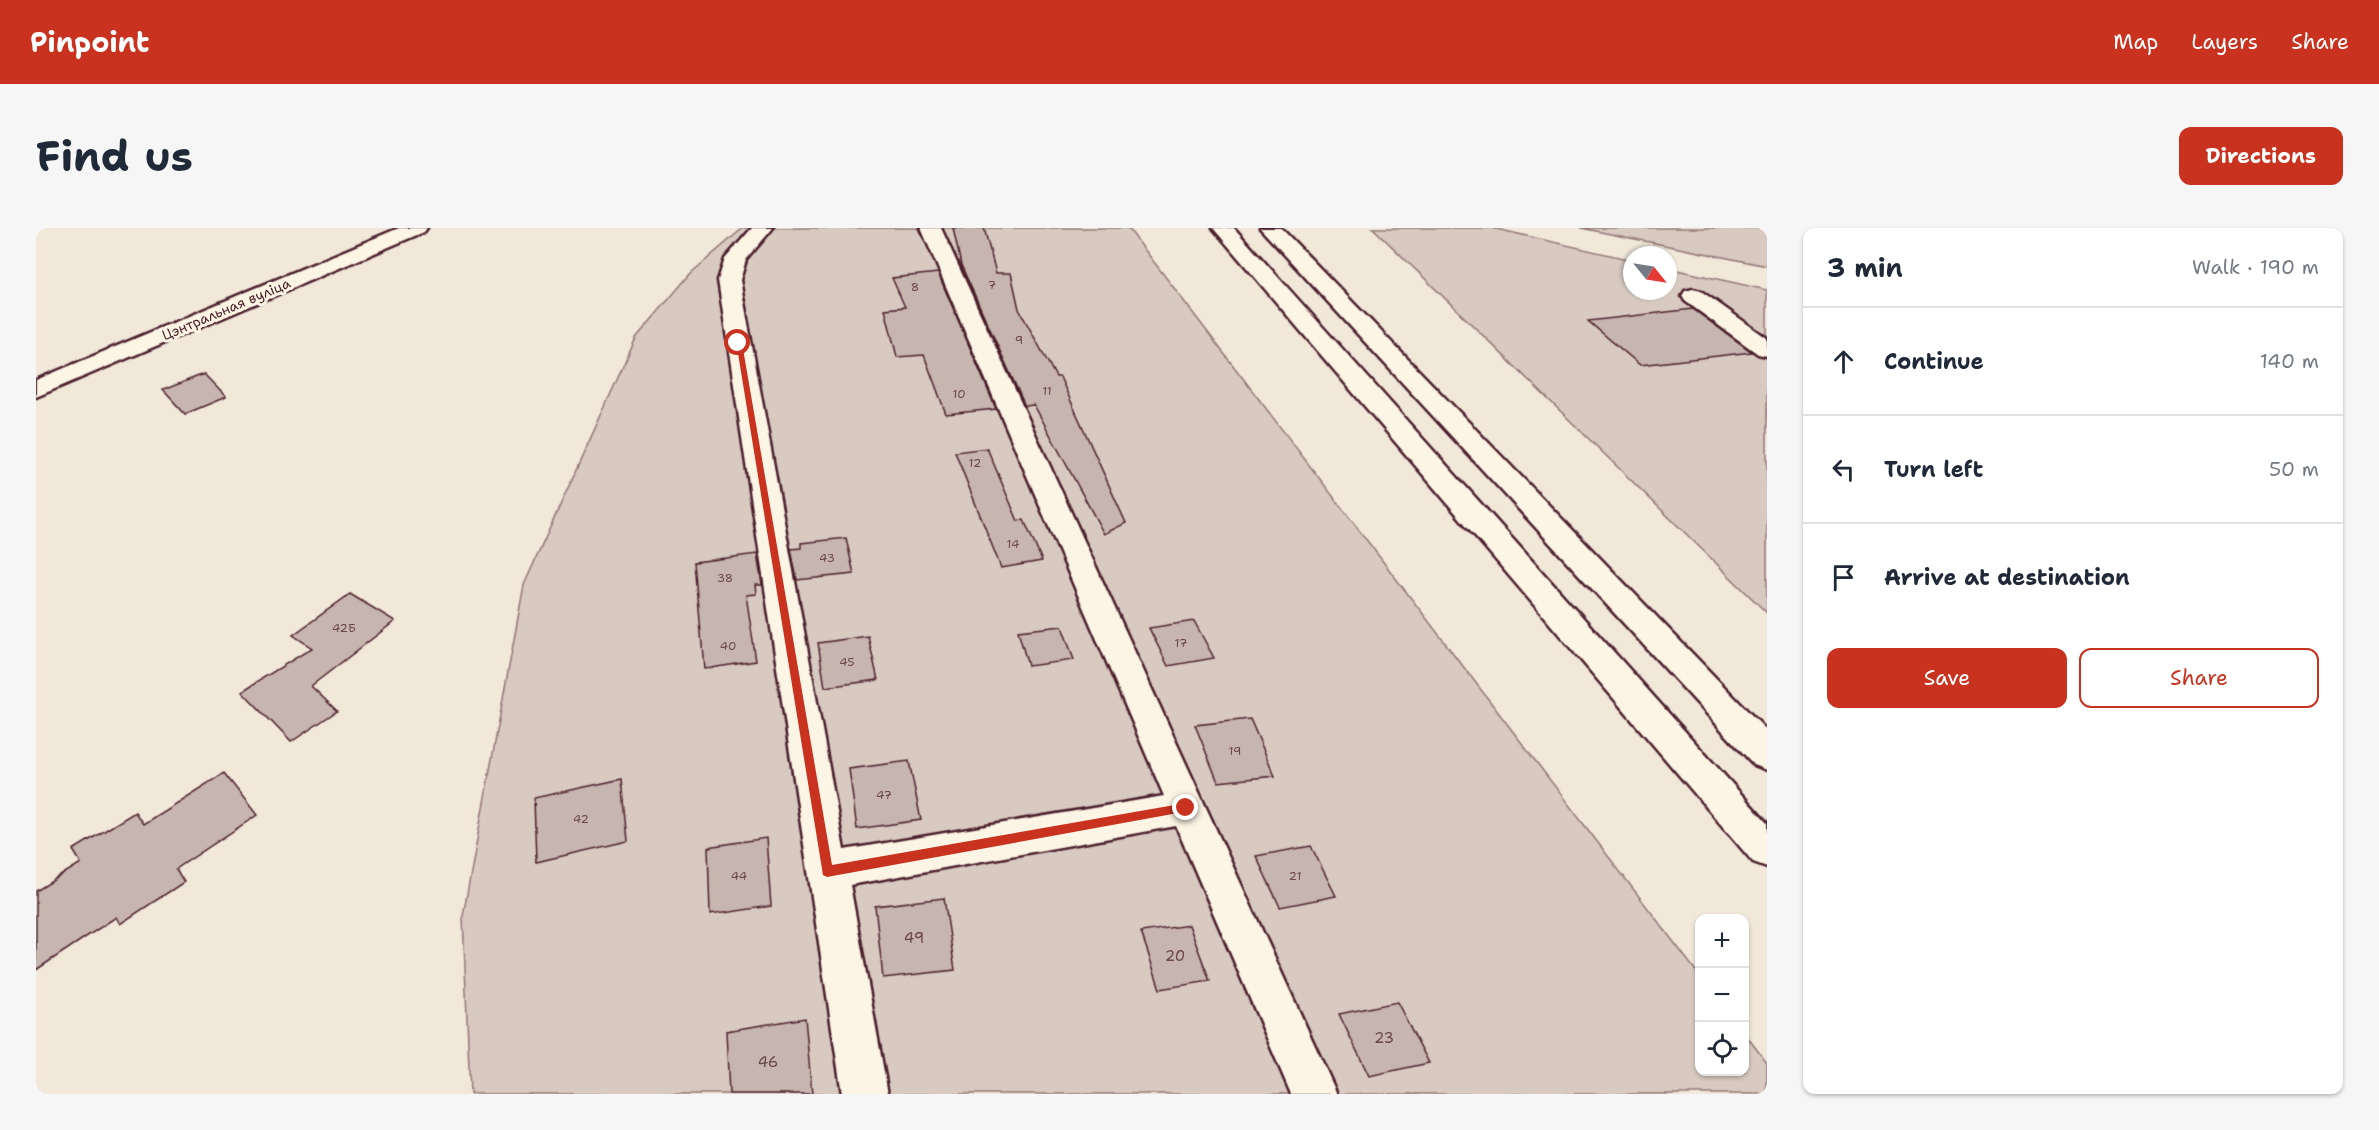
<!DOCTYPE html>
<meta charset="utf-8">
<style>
:root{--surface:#fff;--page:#f6f6f7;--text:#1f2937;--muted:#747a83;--line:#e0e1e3;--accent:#c8321e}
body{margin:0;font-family:"Shantell Sans",sans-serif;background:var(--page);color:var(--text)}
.controls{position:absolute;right:18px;bottom:18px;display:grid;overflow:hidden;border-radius:12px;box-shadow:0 2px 4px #0004}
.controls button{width:54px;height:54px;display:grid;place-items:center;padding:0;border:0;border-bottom:2px solid var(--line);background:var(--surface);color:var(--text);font:30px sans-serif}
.compass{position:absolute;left:1587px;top:18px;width:54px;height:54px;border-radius:50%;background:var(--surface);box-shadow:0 2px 4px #0004;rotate:120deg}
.stop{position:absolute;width:18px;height:18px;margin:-14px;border:4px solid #c8321e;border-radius:50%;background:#fff}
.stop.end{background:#c8321e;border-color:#fff;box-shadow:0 2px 6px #0008}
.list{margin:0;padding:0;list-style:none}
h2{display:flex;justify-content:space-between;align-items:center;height:78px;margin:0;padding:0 24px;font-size:26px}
h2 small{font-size:20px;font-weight:400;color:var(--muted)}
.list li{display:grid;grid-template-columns:39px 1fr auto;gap:18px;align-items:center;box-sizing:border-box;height:108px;padding:0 24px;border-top:2px solid var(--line)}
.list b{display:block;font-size:22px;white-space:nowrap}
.list em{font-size:20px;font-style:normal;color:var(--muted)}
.actions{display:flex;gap:12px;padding:18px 24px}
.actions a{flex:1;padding:14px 0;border:2px solid var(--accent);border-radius:12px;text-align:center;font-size:21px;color:var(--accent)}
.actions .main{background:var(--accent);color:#fff}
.icon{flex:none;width:33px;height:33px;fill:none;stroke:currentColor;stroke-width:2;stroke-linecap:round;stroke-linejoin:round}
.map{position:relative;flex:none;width:1731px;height:866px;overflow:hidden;border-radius:12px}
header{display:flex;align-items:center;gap:36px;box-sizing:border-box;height:84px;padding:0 30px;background:var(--accent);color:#fff}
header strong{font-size:28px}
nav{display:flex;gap:33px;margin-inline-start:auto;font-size:21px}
.intro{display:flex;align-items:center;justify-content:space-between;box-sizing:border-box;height:144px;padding:0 36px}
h1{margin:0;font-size:42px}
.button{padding:15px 27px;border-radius:12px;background:var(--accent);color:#fff;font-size:21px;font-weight:700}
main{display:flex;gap:36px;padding:0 36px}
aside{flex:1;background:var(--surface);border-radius:12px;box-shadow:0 2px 4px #0004}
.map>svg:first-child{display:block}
.green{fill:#d8cac0;stroke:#917476;stroke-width:1.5}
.building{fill:#c7b6af;stroke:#4a1f2b;stroke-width:1.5}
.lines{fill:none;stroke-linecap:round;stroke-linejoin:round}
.minor-casing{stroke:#4a1f2b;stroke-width:5}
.highway-casing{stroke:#4a1f2b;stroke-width:5}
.minor{fill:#fcf5e5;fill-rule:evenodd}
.highway{fill:#fcf5e5;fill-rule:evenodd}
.route{fill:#c8321e}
.labels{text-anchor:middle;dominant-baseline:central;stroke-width:6;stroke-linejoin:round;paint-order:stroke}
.number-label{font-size:12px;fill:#69454c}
.far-street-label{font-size:14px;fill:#4a1f2b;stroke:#fcf5e5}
.near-number-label{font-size:15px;fill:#69454c}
</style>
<header>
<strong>Pinpoint</strong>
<nav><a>Map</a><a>Layers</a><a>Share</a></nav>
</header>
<div class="intro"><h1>Find us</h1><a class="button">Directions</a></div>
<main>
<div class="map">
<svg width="1731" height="866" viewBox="0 0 1731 866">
<rect width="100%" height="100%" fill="#f1e8da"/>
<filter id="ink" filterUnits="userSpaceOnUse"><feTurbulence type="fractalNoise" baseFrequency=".0167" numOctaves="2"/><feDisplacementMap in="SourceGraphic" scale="12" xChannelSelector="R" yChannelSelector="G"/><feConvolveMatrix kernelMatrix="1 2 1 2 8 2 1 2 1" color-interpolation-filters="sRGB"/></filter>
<g filter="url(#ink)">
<path class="green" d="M707,0H1092L1663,747L1664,844H1708L1709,806L1731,835V866H434L427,688L488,357L600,110L655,45Z
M1337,0H1456L1596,32V63H1632V40L1731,62V385Z
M1545,0H1731V38Z"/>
<path class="building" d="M917,0H948L960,45H975L983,81L1020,149H1024L1090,295L1068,306L998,177L989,178L925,37Z
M902,45L960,181L910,186L888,127L861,129L849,81L869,79L856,50Z
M1657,81L1716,124L1604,137L1552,93Z
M168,146L190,169L149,186L127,162Z
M951,220L982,293L988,292L1006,333L965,340L919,224Z
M810,310L818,346L761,352L755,321L765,320V315Z
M721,326L726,357H719L720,366L710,367L720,433L668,441L659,334Z
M314,366L359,393L275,458L301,483L255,514L206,463L276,420L257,407Z
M1158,393L1178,430L1132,438L1113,400Z
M1026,398L1038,432L992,438L982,403Z
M832,408L842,452L789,459L782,415Z
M1214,491L1239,548L1182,554L1159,497Z
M873,533L885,592L821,601L813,541Z
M188,545L221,587L140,641L148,654L84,696L80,689L0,742V663L45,635L37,622L99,584L107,596Z
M586,551L592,613L500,634L498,570Z
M730,610L735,678L674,687L672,619Z
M1275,618L1300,668L1244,679L1220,628Z
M908,670L919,742L847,750L839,678Z
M1153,697L1174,753L1124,761L1105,704Z
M1361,774L1393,835L1333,848L1303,786Z
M769,790L776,866H693L690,803Z"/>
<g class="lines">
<g class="minor-casing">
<path id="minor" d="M363,0H391L388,4L0,169V152Z
M716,0H737L710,32L704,52L808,622L1128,568L885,0H905L1301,866H1255L1140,598L814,657L852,866H806L682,52L689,31Z
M1657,61L1665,63L1731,110V128L1722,126L1649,73L1646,68L1649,63Z"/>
</g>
<g class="highway-casing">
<path id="highway" d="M1177,0H1198L1731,595V639L1717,634Z
M1224,0H1245L1731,503V542L1718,537Z"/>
</g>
<use href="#minor" class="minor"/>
<use href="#highway" class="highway"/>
</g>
</g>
<path class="route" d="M700,113L706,115L796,637L1150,575L1153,576V583L791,649L787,647Z"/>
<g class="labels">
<g class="number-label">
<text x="956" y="57">7</text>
<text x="879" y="59">8</text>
<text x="983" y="112">9</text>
<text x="1011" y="163">11</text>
<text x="923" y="166">10</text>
<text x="939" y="235">12</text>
<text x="977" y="316">14</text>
<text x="791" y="330">43</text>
<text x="689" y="350">38</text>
<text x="308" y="400">42Б</text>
<text x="1145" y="415">17</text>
<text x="692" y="418">40</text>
<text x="811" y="434">45</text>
<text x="1199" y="523">19</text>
<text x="848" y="567">47</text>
<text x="545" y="591">42</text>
<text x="703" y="648">44</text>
<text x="1259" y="648">21</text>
</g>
<g class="far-street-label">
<text transform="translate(190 81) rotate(-23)">Цэнтральная вуліца</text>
</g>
<g class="near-number-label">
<text x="878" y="710">49</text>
<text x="1139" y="728">20</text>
<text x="1348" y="810">23</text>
<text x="732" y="834">46</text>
</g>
</g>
</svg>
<div class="controls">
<button>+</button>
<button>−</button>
<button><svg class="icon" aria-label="locate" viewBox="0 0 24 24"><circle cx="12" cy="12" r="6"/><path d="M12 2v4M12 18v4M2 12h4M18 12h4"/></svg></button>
</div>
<svg class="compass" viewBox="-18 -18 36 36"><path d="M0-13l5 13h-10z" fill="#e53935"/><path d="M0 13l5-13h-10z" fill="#747a83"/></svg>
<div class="stop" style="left:702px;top:115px"></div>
<div class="stop end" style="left:1150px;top:580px"></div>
</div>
<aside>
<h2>3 min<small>Walk · 190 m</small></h2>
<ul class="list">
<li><svg class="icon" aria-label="ahead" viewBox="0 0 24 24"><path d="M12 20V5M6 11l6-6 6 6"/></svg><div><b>Continue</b></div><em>140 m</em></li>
<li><svg class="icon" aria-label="left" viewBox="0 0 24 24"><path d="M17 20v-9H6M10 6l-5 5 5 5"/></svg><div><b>Turn left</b></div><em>50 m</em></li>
<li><svg class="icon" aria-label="arrive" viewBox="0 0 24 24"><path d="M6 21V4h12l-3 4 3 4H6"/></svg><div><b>Arrive at destination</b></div></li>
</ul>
<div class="actions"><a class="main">Save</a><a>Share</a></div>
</aside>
</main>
